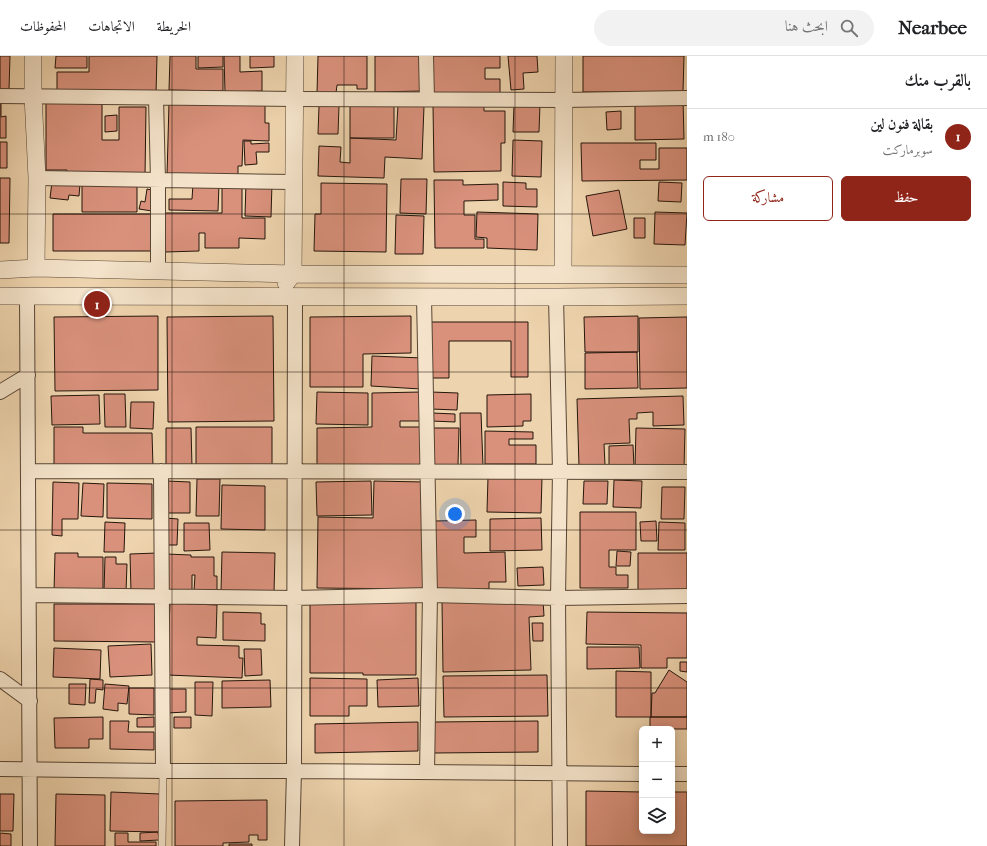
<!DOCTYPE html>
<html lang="ar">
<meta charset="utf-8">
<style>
:root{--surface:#fff;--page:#f2f2f2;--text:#202124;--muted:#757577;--line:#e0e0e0;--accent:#8f2418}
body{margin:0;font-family:"IM FELL French Canon",Amiri,serif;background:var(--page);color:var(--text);direction:rtl}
.controls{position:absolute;right:12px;bottom:12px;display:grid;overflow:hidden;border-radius:6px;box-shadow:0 2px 10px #0003}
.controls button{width:36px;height:36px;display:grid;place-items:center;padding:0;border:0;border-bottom:1px solid var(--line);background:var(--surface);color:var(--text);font:20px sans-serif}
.you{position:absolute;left:455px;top:458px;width:14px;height:14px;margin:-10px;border:3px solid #fff;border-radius:50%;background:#1a73e8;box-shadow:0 0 0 6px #1a73e833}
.badge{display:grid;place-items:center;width:26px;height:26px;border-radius:50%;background:var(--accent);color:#fff;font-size:13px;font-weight:700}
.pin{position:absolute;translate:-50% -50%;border:2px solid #fff;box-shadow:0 1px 4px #0006}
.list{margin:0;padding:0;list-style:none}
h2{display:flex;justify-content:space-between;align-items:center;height:52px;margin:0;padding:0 16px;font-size:17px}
h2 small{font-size:13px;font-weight:400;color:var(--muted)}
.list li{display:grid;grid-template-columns:26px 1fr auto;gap:12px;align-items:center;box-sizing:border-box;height:56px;padding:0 16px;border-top:1px solid var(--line)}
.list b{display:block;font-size:15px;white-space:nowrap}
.list p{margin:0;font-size:13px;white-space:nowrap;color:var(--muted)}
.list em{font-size:13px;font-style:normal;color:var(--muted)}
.actions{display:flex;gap:8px;padding:12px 16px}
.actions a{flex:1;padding:9px 0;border:1px solid var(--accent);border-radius:6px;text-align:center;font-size:14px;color:var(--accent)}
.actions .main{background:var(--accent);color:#fff}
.icon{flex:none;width:22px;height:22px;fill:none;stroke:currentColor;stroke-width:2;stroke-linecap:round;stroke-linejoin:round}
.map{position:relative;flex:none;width:687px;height:790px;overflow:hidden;direction:ltr}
header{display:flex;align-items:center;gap:24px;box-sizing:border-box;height:56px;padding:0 20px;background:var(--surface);border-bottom:1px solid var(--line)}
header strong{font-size:19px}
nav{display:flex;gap:22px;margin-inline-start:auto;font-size:14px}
.search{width:280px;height:36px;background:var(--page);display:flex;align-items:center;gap:10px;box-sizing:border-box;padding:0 14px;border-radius:22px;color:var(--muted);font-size:15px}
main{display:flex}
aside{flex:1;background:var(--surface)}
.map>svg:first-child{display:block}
.building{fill:#d9917c;stroke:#25150b}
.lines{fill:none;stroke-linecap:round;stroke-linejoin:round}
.service-casing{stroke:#574534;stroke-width:8}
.minor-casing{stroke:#574534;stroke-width:16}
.tertiary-casing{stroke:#574534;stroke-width:18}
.service{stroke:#f4e3ca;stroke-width:7}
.minor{stroke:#f4e3ca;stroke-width:14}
.tertiary{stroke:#f4e3ca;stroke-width:17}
.grid{fill:none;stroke:#25150b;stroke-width:1;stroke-opacity:0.55}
</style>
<header>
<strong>Nearbee</strong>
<div class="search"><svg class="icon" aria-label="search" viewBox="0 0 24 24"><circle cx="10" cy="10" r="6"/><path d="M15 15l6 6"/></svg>ابحث هنا</div>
<nav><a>الخريطة</a><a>الاتجاهات</a><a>المحفوظات</a></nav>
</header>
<main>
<aside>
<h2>بالقرب منك<small></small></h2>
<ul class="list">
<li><span class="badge">1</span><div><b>بقالة فنون لين</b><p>سوبرماركت</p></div><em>180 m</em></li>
</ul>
<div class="actions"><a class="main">حفظ</a><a>مشاركة</a></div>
</aside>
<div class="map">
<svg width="687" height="790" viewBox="0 0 687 790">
<rect width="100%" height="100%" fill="#eed4ae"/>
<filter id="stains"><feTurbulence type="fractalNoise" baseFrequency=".005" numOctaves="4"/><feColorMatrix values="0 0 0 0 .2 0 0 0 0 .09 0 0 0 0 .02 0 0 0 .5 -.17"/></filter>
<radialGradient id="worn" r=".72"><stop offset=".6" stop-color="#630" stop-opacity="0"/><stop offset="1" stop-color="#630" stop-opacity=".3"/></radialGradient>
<path class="building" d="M0,0H10L9,34H0Z
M56,0H87V12H55Z
M89,0H157L156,38L57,37V16H89Z
M170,0H196V13H223V35L169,34Z
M198,0H223V11L198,12Z
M224,0H240V16L262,15V35L225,36Z
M250,0H274V11L250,12Z
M318,0H367V33H357V29H337L336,37H317Z
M375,0H421L422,35L375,36Z
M432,0H500V12H485V23H500V37H431Z
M508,0H537L538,16L523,17L524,33L511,34Z
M583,0H684L683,36H583Z
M683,44L684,83L635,84V45Z
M0,47H1V61L6,60V82H0Z
M46,47L102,48V84H119V51H146L145,120L67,119V114H46Z
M169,47L265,49V67H269V85L243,84L242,110H238V122L167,120Z
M350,48H394V82H350Z
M514,48H540L539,76H513Z
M398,49L424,50L422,103L385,101L384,122L318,120L319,90L341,91L340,106L350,107V82L396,84Z
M433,49H484V55H505V87H501V115L434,116Z
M319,50H339L338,78H318Z
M621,55V73L607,74L606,56Z
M117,59V75L105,76V60Z
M513,84L542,85L541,121L512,120Z
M244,85H251V88L269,87V96H256L257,108L245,109Z
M0,86H7V112H0Z
M581,87H656V104H640V113H659V92H687V124L582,125Z
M0,122H10L9,187H0Z
M401,123H427L426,158L400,157Z
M434,124H463V129L498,128V144L464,145V159H475V183H484V192H435Z
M52,126L80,128L79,140L69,139L68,144L50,142Z
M82,126H137V156H82Z
M246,126L272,127L271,161L245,160Z
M503,126L526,127V133H537V151L503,150Z
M659,126L682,127L681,146L658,145Z
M321,127L387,128L386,196L314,195L315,158H321Z
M193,128H219L218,155L169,154V143H192Z
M222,131H242V162H265V183L239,182V192H205V177H199V195L165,196V157H222Z
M147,133L156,135L152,155L139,153L141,145L145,146Z
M619,134L627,173L593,180L586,140Z
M477,156L538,158L537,194L487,192V182L476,181Z
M655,156L687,157L685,189L654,188Z
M53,158H156V195H53Z
M396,159L424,160L423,198H395Z
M634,162H645V182H634Z
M158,260V334L55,335L54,261Z
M273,260L274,365L168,366L167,261Z
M411,260V297L363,298V331H310V261Z
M638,260V296H585L584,261Z
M687,261V332L640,333L639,262Z
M431,266H528V321H511V285H449V322H431Z
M637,296L638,332L585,333V297Z
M372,300L423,302L421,333L371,330Z
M317,336L368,337V369L316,368Z
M421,336L422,365H400V371H423V410L317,411V372L372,371V337Z
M431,336L458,337L457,354L431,353Z
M104,338H125L126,371H105Z
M531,338V365H523V370L487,371V339Z
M99,339L100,368L52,369L51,340Z
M683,340L684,369L653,370V356L637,357V363H629L630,387L604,388L605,409L579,410L577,343Z
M131,346H154L153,373L130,372Z
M432,357L455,358V366L431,365Z
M460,357H481L483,410H461Z
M54,371H83V377H152L153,411H54Z
M196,371H272V410L196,409Z
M166,372H191L192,411H166Z
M433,372H459L458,409H432Z
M636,372L685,373L684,412L635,411Z
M485,375L533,376V383H509V389H536V408H485Z
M633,389L634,411H609V390Z
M488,421L542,422L541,457L487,456Z
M197,423H220L219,460H196Z
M614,424L642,425L641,452L613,451Z
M167,425L190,426V457H166Z
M371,425L372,459L317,460L316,426Z
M374,425L424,426L423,533L317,532L318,461L373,462Z
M584,425H608L607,448H583Z
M53,426L79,427L78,463H62V480L52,479Z
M83,427L104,428L103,461L81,460Z
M107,427L152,428V463L107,462Z
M222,429L265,430V474L221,473Z
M662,431H685L684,463H661Z
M580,456H636V494H609V511H616V519H628V532H580Z
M165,462L178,463L177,489H164Z
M541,462L542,494L490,495V463Z
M476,464V481H464V497L505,496L506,526H489V533L436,534L435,465Z
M656,465L657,485H641L640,466Z
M105,466L125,467L124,496H104Z
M659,466L685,467V494H658Z
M184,467H209L210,494L184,495Z
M617,495L631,496L630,510H616Z
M222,496L275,497L274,537L221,536Z
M55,497H78V501H103V536H54Z
M157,497L158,535L131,536L130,498Z
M638,497H687V535H638Z
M166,498L191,499V501H214V520H217V537L194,536L195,519H192V534H165Z
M105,501H116V508H127L126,536L104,535Z
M543,511L544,529L518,530L517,512Z
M543,544L544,560L529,561L531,614L443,616L442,546Z
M310,545L416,546V619H363V617H310Z
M170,547L217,549L216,582L197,581V589L239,590V602H243L242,622L167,619Z
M54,548H156V586L54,585Z
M223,556L261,557V568H265V585L223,584Z
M587,556L687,557V602H667V612H641V589L586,588Z
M532,567H543V585H533Z
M151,588L152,619L110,621L108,590Z
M587,591H639L640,612L587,613Z
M54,592L101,594L100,623L53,621Z
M244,593H261L262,619L245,620Z
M680,606H687V616L680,615Z
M669,614L687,626V659L686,661H651L652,637H655Z
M616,615L651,616V661H616Z
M547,619L548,660L444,661L443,620Z
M310,622L367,623V650H349V660H310Z
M418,622L419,650L378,651L377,624Z
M90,623L103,624V634L96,633L95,647H89Z
M270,624L271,651L222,652V625Z
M195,626H213L212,660L195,659Z
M69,628H86L85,649L69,648Z
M105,628L129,630L127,648L118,647V655L103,653Z
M129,632H154V659L129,658Z
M166,633H186V656L167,657Z
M103,661V683H89V692H55L54,662Z
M154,661V671H137V662Z
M174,661H191V672H174Z
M650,661H687V673H650Z
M110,665H129L128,676H154V694L110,693Z
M538,665V696L434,697V666Z
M418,666V695L315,697V668Z
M586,735L642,736V775H672V736H687V790H586Z
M111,736L160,738L159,776L110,775Z
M0,738H14L13,775H0Z
M56,738L105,739V790H55Z
M267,744V784H258V779H249V786L223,787V790H175V745Z
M158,776L159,784L140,785V777Z
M0,777L11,778V790H0Z
M115,777H128V786H156V790H115Z
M229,788H252V790H229Z"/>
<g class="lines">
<g class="service-casing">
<path id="service" d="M162,790L163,715"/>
</g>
<g class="minor-casing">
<path id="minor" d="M426,0L427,43
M0,40L294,43L564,44L687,42
M156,42L158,125V215
M37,122L293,126
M27,240L30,790
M424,241L430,539L427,716
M556,241L560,415L558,542L560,790
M0,336L28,319
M28,415L687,416
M161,415L163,715
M29,539L293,542L430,539L558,542L687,540
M0,623L30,645
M0,713L163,715H294L642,718
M672,718H687
M292,790L294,715L295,241"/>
</g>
<g class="tertiary-casing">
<path id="tertiary" d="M33,0V39L37,122L36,212
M0,214L36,212L293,218L687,219
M563,218L564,0
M286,227L293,218L295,0
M0,240L556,241L687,240"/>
</g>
<use href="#service" class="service"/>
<use href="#minor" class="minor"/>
<use href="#tertiary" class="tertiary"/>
</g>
<path class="grid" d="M172,0V790M344,0V790M515,0V790M0,158H687M0,316H687M0,474H687M0,632H687"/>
<rect width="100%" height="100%" filter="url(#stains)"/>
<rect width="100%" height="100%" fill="url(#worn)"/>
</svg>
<div class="controls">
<button>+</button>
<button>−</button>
<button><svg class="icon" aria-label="layers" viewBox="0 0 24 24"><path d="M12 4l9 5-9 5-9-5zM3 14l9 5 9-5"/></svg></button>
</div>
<div class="you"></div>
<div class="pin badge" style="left:97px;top:248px">1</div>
</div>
</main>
